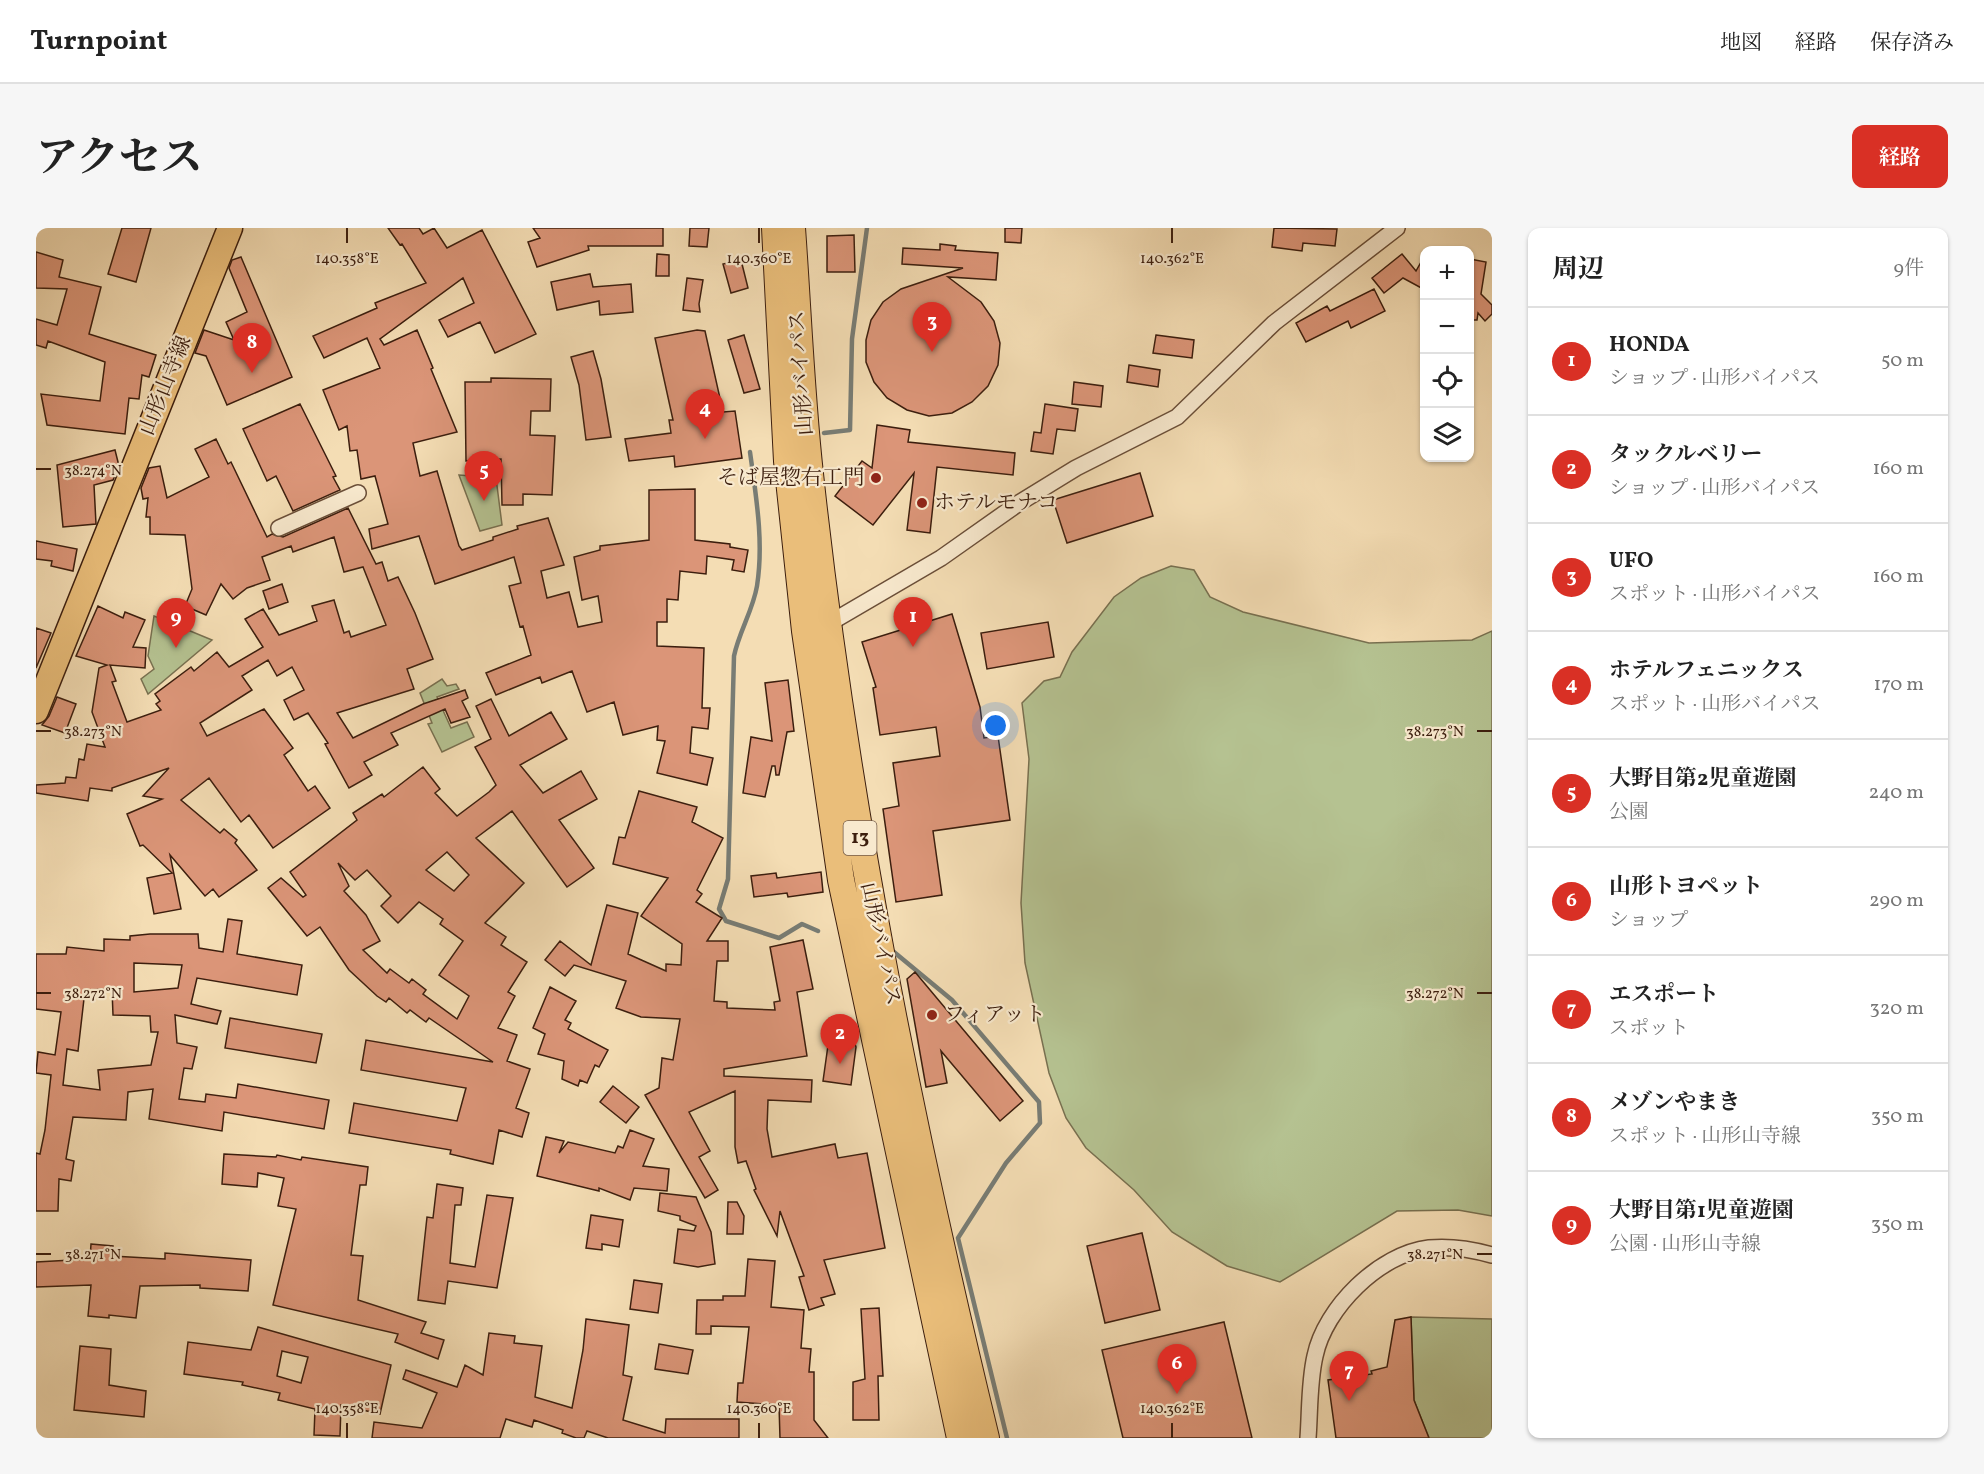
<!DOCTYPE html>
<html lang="ja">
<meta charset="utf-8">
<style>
:root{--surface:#fff;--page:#f6f6f6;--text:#222;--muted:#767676;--line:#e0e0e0;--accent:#d93025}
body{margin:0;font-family:Vollkorn,"Noto Serif JP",serif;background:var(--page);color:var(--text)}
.controls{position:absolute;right:18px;top:18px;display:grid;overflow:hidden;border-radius:12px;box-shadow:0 2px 4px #0004}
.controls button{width:54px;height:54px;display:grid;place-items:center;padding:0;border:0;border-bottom:2px solid var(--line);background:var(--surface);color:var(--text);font:30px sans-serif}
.you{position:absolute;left:960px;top:498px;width:21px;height:21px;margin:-15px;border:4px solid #fff;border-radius:50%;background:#1a73e8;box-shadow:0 0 0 9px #1a73e833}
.badge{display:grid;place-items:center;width:39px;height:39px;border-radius:50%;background:var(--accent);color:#fff;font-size:20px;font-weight:700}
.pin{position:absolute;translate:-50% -50px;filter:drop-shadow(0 2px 3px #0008)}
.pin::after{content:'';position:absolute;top:32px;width:21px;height:18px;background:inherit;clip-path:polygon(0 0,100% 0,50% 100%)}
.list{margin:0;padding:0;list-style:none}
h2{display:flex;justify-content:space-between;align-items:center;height:78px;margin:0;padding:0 24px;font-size:26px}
h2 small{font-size:20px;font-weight:400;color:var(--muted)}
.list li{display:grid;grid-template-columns:39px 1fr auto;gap:18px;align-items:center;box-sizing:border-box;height:108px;padding:0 24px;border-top:2px solid var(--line)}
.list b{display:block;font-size:22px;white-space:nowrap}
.list p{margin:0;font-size:20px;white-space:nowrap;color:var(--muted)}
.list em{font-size:20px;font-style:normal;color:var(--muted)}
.icon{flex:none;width:33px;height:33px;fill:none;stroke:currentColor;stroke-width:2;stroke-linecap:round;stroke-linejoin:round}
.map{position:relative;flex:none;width:1456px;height:1210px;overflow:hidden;border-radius:12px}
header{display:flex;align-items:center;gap:36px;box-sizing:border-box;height:84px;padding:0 30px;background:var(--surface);border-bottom:2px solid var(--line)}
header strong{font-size:28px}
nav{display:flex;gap:33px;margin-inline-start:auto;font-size:21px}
.intro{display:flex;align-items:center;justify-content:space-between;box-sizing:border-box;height:144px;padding:0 36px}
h1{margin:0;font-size:42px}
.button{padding:15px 27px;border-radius:12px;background:var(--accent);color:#fff;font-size:21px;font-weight:700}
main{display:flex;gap:36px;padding:0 36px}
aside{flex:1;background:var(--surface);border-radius:12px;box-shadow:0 2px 4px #0004}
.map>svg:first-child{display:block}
.green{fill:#b5c291;stroke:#787050;stroke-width:1.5}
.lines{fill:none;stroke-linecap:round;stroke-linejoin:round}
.stream{stroke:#787c74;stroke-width:4.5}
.building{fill:#db9578;stroke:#3c1e0e;stroke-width:1.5;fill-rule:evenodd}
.minor-casing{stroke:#6a4e38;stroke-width:18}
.primary-casing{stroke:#3c1e0e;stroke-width:27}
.trunk-casing{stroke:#3c1e0e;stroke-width:28}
.minor{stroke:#f8e9ce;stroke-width:15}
.primary{stroke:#eabe7a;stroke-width:24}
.trunk{stroke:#eabe7a;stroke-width:26}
.ticks{fill:none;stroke:#3c1e0e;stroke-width:2}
.poi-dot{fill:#8f2418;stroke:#f8e9ce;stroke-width:2}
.labels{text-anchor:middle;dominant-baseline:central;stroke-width:4.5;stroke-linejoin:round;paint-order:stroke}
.shield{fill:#f8e9ce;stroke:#745b48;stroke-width:1.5}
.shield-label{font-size:20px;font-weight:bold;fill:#3c1e0e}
.street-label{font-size:21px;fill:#3c1e0e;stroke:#f8e9ce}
.poi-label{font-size:21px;fill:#3c1e0e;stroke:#f8e9ce;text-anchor:start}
.ticks-label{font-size:15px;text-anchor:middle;fill:#3c1e0e;stroke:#f8e9ce;stroke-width:4.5;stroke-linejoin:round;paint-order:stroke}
</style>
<header>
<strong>Turnpoint</strong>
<nav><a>地図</a><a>経路</a><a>保存済み</a></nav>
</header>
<div class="intro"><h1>アクセス</h1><a class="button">経路</a></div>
<main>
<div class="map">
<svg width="1456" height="1210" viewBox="0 0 1456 1210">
<rect width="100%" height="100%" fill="#f4ddb4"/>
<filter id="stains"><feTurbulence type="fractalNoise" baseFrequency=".00333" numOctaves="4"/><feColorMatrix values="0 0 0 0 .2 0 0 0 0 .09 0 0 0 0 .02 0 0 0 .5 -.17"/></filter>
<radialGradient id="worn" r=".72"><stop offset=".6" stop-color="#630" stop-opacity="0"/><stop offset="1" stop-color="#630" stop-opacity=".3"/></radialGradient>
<path class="green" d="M423,247L460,250L466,297L444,303Z
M1135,338L1158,342L1174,369L1207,384L1333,415L1436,412L1456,403V988L1422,982L1361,983L1244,1054L1191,1038L1136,1004L1098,962L1050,920L1030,890L1013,845L989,735L985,675L993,531L986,475L1008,453L1024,449L1036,424L1078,369L1105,350Z
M118,388L176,412L112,466L105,451L118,441L112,428Z
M406,451L411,458L420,456L423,461L401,469L415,500L431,494L438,509L406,524L392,496L396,495L384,465Z
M1375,1089L1456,1091V1210H1393L1378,1172Z"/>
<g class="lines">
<path class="stream" d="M788,205L814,202L816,111L831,0
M714,224C720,268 728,314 721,358C717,382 703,404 698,428L692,651L683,681L690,693L743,710L766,696L782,703
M858,724L916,772L1003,874L1004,895L970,935L922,1010L971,1210"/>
</g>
<path class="building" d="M86,0H115L100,54L72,46Z
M352,0H383L387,6L398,0L411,20L446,2L500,106L459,125L444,94L412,109L403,92L438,75L427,50L344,111L348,117L381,102L397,140L395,141L421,204L377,215L384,248L401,243L423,318L426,322L457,312V309L482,301L481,298L512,290L528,337L505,343L511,370L533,364L542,399L566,394L562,368L546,372L538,329L564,322V318L613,312V262L659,261V312L694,316V319L712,322L708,344L696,342L698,332L671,328L670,346L644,343L642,372L631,371V394H621V418L668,420L666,480H674L672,501L656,499L654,525L677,530L671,557L621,545L629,513L621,512L622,498L587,507L578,474L551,484L536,443L506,455L504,449L460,467L450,445L495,427L487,398L484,399L473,358L485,355L478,329L399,356L383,308L336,321L333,301L352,296L339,248L325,251L321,222L314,223L311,198L303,202L287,162L344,140L331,110L288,130L277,108L341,80L339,75L390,55L366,16L364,17Z
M497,0H627V18H552L553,22L501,39L492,14L504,10Z
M654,0H673L671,19L653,18Z
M969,0H986L985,15L969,14Z
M1238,0L1301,1L1299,18L1267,15L1266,23L1236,19Z
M818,7L819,44H791V8Z
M904,16L920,18L919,22L962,25L960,52L912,49L945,74L958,93L964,115L962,137L952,158L936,174L916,185L893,188L871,182L851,170L838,154L830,134V112L835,92L847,74L865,61L927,40L866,36L867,20L904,22Z
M0,24L27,32L23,49L65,59L53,106L120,127L113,149L106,147L103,171L93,170L89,206L11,197L5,166L64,173L69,134L12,113L10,120L0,117V91L21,97L31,61L0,60Z
M621,26L633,27V48H620Z
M1366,26L1380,43L1389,27V62L1367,50L1348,65L1336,50Z
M205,29L256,149L191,177L170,128L159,125L168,102L198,112L190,94L211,84L193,40L196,32Z
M1434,31L1450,34L1445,66L1456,77V86L1449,93L1442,85L1441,92H1434Z
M705,32L712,60L695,65L687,36Z
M554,46L557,59L595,56L597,84L564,87L563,73L521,82L515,54Z
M651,50L667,52L663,76L664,84L647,82Z
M1338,61L1349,83L1315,100L1312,93L1270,114L1260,95L1291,78L1294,83Z
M661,102L669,103L687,184L699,183L706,230L639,239L638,228L593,233L589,211L635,205L633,192H637L619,110Z
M708,107L724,161L708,165L692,112Z
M1120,107L1158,112L1156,130L1117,125Z
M557,123L565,151L575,209L550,212L543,157L535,129Z
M1093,137L1124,142L1122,159L1091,154Z
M455,150L515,151L514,183H495L494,207L519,208L516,267L487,266V277H466L465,231L430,233L429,154H455Z
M1038,154L1067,158L1065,179L1036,176Z
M264,176L300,248L297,249L304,262L257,283L240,248L231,253L207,201Z
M1009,176L1042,181L1039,203L1021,201L1017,226L995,223L998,204L1005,205Z
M841,197L874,202L872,214L979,225L977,247L901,239L894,305L871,302L878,245L837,297L799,268L826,233L836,240Z
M180,211L192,236L195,234L231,309L236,306L247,309L312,280L340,336L346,334L352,353L362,349L379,385L397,431L371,441L378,461L301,485L317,510L387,476L429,462L432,470L426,473L434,489L415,495L409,481L355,505L362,517L328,534L336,547L313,560L289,516L292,515L272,485L258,492L248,472L268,462L256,439L241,448L232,432L206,448L216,462L164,495L171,508L228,481L257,520L248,527L272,563L279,558L294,580L237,620L213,587L205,594L173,550L145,572L184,605L188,601L201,612L199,615L221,642L183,669L177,661L169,668L134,627L145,681L118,686L111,650L136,645L107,617L104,618L91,586L126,571L107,568L133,540L76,560V563L54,560L52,573L0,565V557L29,555L30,549L40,550L43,531L48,532L51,516L69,519L56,484L63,440L71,437L40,428L62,378L87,390L89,384L109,392L97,419L110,420L109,440L74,437L80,453L76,454L91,494L125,482L120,476L124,473L119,466L155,439L158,443L181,424L193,439L227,419L209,391L227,381L243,407L281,393L276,378L298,372L308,405L313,403L315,409L350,397L327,339L308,344L298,309L257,324L255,318L226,329L234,352L211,360L197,371L185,356L170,387L149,378L156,361L149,307L114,306V289H110L112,270L107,271L105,260L113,240L124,238L131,270L173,249L159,221Z
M79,222L83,238L77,252L58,257L60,296L27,299L21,237Z
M1104,245L1117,288L1031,315L1017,272Z
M0,313L41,321L37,343L15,338L16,333L0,331Z
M246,356L252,374L233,381L227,363Z
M916,386L944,479L948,510L962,508L974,592L897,603L906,667L860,674L847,581L863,578L857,535L904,528L900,499L844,507L837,460L840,459L826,414Z
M1012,394L1018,429L951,441L945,405Z
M0,400L15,405L0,440Z
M752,452L758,503L751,504L743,547H740L739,538H736L729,569L707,565L715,509L736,513L729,455Z
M21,469L40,476L29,505L6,497L13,488Z
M455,471L473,508L515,484L531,511L484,537L507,565L545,543L561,571L523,592L558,640L531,659L476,583L440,610L488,655L449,695L470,709L465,717L491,734L472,764L479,768L462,800L481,807L471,833L494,841L480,880L493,885L486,909L463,902L457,936L414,926L415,922L313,905L318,875L421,893L430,860L325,842L330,812L457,834L393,790L390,794L374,782L371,785L353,770L350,774L341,768L313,742L284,699L271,708L232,660L245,650L267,669L270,667L254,644L321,592L317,585L346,566L348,569L387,539L404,561L399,565L421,588L453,564L460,557L439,519L455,511L440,478ZM411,624L433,647L418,663L390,642ZM302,635L319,652L331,642L355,668L345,678L362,695L383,674L407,691L404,696L427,713L403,747L433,768L421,791L387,766L390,762L376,751L373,755L354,741L351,745L327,722L344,713L330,687L308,663L313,658Z
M603,563L661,579L656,594L687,610L661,662L666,666L660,674L686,690L671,713H692V733H681L678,773L691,774V780L739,782L738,774L744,773L734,719L767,712L777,761L761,764L771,828L688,841V848L776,852L775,874L732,872L731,901L736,929L799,916L802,930L831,925L849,1020L788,1032L799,1066L785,1070L788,1077L773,1082L763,1049L768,1048L744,983L741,1008L718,962L720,961L710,933L702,935L699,919V863L653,884L674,923L663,929L682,962L669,970L609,867L623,860L626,830L637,832L644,791L605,789L580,780L590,753L538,737L529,748L509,732L524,713L555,737L571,677L602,685L592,726L630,743V736L645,737L646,716L605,688L632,650L577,636L583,609L589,610Z
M785,644L787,664L752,669L751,665L718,669L715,648L740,645L741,650Z
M192,691L206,693L201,726L266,737L261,767L161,750L155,776L185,783L181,796L139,787L141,815L161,819L156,841L148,840L143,871L169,874L170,866L200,870L202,856L293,872L288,901L188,884L186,903L113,891L117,861L92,864L90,892L37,889L30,931L38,933L35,953L23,951L22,983H0V925L4,926L9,902L15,847L0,845L2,824L19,827L25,784L0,781V726H30L31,719L68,723V711L94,712V708L114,706H162L163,720L187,724ZM98,735L146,737L142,760L98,764ZM76,761L77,787L114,788L115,804H122L115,837L62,842L64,862L27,857L31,821L42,823L49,762Z
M879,744L987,873L964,893L905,823L911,855L890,859L871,751Z
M514,759L540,773L529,792L535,795L532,801L572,822L563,839L559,837L551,855L544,852L542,858L526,851L528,833L502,826L509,806L497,800Z
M796,789L812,792L820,819L815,857L787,853Z
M194,790L286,806L280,835L189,820Z
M577,858L603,879L590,895L564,874Z
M594,902L618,911L607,938L633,941L631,963L598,960L594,972L563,960V963L501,948L510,909L528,913L523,925L532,914L579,925L582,918L587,920Z
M188,926L240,929L241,927L265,932L266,929L332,939L330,957H324L315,1027L327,1028L322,1072L390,1094L385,1105L408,1112L402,1131L359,1114L362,1106L237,1077L260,981L242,978L248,950L222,945L221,959L186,956Z
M401,956L427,960L425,977H419L414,1035L439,1039L451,967L477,970L461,1060L412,1053L409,1076L382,1072L391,989L397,990Z
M624,965L660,969L675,1004L679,1036L662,1039L638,1035L642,1001L658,1003L660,998L644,992V988L622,983Z
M692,974H701L708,988L707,1006H691Z
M555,987L587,992L583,1019L566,1016V1022L550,1020Z
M1106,1005L1124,1082L1069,1095L1051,1018Z
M55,1016L77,1018L76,1028L129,1031V1025L215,1032L212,1063L164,1060V1057L104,1058L100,1090L73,1087V1090L52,1088L55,1057L0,1059V1034L54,1031Z
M712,1031L739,1033L735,1079L768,1082L765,1120L775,1121L773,1144H778V1192L792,1210H744L743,1177L701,1174L702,1155H707L713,1099L675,1098V1106H660L661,1072H687V1068H709Z
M598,1052L626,1056L622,1085L594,1081Z
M843,1080L847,1148H842L843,1192H817V1154L829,1151L825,1081Z
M1375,1089L1378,1172L1393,1210H1300L1292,1152L1336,1146L1335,1143L1351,1139L1359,1092Z
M550,1091L593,1097L587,1147L596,1149L587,1192L629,1205L630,1191H703V1210H572L551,1203L548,1210H540L526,1205L527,1202L498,1192L496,1199L470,1191L464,1210H336L338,1194L386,1200L401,1165L367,1151L370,1142L421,1159L429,1137L447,1147L453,1105L479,1108L478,1115L506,1118L499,1169L536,1180L547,1122Z
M1188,1094L1216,1210H1087L1066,1122Z
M222,1099L355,1137L344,1186L305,1177L304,1208L278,1207L279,1181L242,1172L244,1165L206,1157L207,1154L148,1146L152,1114L215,1122ZM246,1123L272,1129L265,1155L241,1148Z
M623,1116L657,1122L652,1146L619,1141Z
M44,1118L75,1121L73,1157L110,1163L108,1189L38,1182Z"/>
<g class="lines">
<g class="minor-casing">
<path id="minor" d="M243,300L322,265
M792,396L905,330L983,275L1040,240L1141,189L1238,95L1361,0
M1272,1210C1274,1183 1273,1154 1279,1128C1289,1080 1343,1026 1393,1020C1415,1018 1435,1021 1456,1027"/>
</g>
<g class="primary-casing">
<path id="primary" d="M0,483L194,0"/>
</g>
<g class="trunk-casing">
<path id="trunk" d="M739,0L751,233L769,403L805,652L924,1210
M756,0C762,82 765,165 774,246C809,571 873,893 950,1210"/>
</g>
<use href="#minor" class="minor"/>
<use href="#primary" class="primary"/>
<use href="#trunk" class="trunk"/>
</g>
<path class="ticks" d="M311,0V15M723,0V15M1136,0V15M0,241H15M0,503H15M1441,503H1456M0,765H15M1441,765H1456M0,1026H15M1441,1026H1456M311,1195V1210M723,1195V1210M1136,1195V1210"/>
<g class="poi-dot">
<circle cx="840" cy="250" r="6"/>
<circle cx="886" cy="275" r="6"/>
<circle cx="896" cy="787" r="6"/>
</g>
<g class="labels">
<rect class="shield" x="807.5" y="593" width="33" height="34" rx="4.5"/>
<g class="shield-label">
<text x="824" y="610">13</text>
</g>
<g class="street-label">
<text transform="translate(766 145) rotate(-94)">山形バイパス</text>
<text transform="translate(130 158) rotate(-68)">山形山寺線</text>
<text transform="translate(844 716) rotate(78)">山形バイパス</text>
</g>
<g class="poi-label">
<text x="828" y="250" text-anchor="end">そば屋惣右工門</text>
<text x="898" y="275">ホテルモナコ</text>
<text x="908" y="787">フィアット</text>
</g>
</g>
<g class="ticks-label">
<text x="311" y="35">140.358°E</text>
<text x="723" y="35">140.360°E</text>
<text x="1136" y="35">140.362°E</text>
<text x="57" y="247">38.274°N</text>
<text x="57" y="508">38.273°N</text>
<text x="1399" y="508">38.273°N</text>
<text x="57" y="770">38.272°N</text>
<text x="1399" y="770">38.272°N</text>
<text x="57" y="1031">38.271°N</text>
<text x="1399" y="1031">38.271°N</text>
<text x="311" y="1185">140.358°E</text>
<text x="723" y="1185">140.360°E</text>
<text x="1136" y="1185">140.362°E</text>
</g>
<rect width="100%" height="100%" filter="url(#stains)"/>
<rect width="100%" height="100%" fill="url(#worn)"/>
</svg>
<div class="controls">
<button>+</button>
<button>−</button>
<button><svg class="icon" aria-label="locate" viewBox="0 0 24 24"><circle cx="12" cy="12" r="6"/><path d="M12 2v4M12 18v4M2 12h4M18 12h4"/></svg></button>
<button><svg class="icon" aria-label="layers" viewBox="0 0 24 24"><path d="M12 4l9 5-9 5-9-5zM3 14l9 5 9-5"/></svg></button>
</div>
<div class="you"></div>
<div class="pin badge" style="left:877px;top:419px">1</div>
<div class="pin badge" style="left:804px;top:836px">2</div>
<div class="pin badge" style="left:896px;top:124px">3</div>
<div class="pin badge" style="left:669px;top:211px">4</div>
<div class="pin badge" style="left:448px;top:273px">5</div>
<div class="pin badge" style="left:1141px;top:1166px">6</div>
<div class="pin badge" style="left:1313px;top:1173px">7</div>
<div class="pin badge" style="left:216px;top:145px">8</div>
<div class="pin badge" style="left:140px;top:420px">9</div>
</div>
<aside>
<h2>周辺<small>9件</small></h2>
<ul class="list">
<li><span class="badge">1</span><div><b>HONDA</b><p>ショップ · 山形バイパス</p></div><em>50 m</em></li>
<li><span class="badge">2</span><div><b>タックルベリー</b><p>ショップ · 山形バイパス</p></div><em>160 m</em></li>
<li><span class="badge">3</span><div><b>UFO</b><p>スポット · 山形バイパス</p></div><em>160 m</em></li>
<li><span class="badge">4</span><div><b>ホテルフェニックス</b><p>スポット · 山形バイパス</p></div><em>170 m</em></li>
<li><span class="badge">5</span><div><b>大野目第2児童遊園</b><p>公園</p></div><em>240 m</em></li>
<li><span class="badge">6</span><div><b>山形トヨペット</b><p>ショップ</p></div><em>290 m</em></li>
<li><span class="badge">7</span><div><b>エスポート</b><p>スポット</p></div><em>320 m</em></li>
<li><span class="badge">8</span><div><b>メゾンやまき</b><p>スポット · 山形山寺線</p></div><em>350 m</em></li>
<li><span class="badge">9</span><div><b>大野目第1児童遊園</b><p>公園 · 山形山寺線</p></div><em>350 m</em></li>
</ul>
</aside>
</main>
